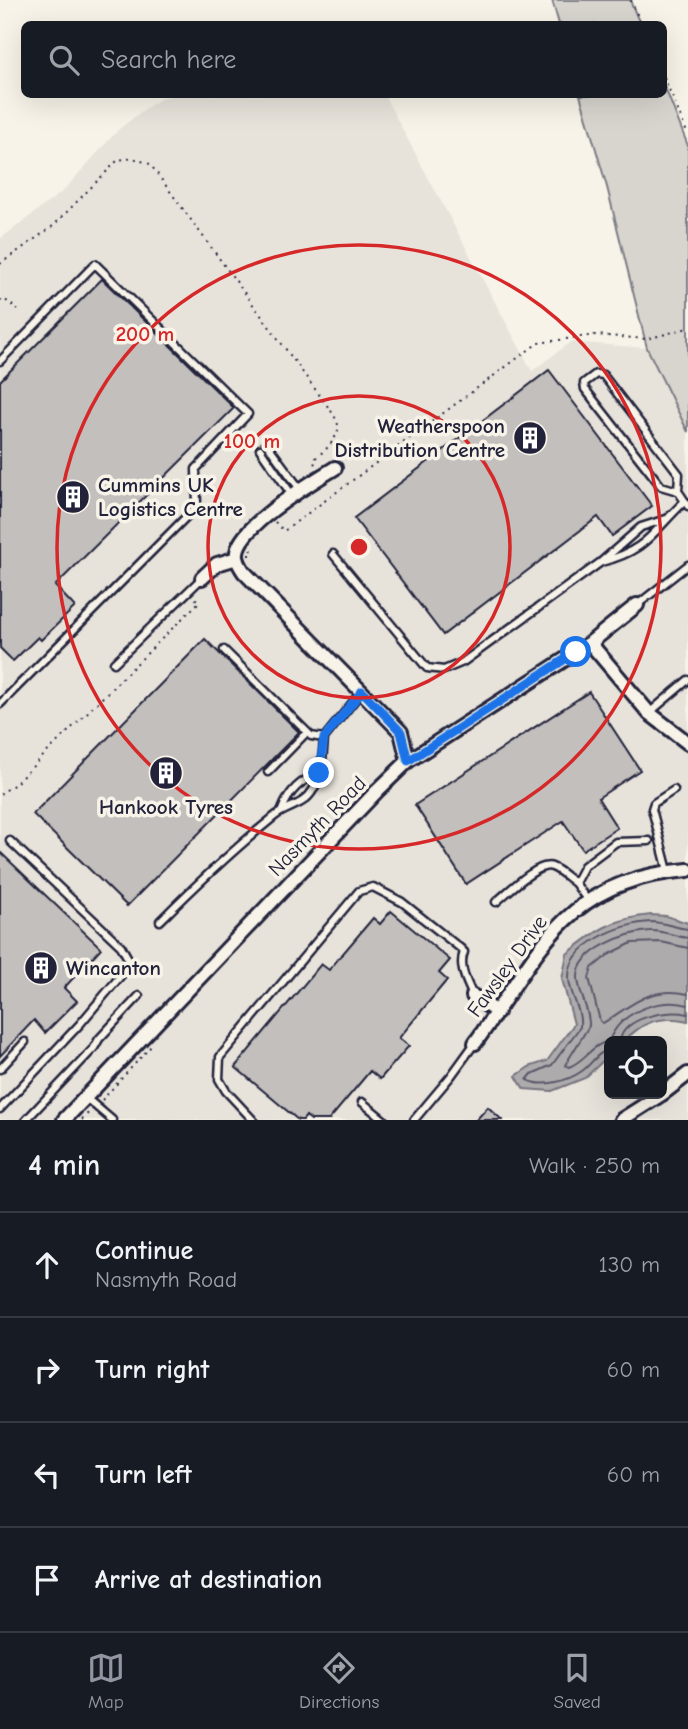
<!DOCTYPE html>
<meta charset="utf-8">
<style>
:root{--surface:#171b24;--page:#20242c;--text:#f1f3f6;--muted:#9ea1a6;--line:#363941;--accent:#9495a2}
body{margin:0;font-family:"Comic Neue",sans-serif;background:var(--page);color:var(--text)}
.controls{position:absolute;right:21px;bottom:21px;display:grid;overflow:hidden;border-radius:10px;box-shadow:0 7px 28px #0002}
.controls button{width:63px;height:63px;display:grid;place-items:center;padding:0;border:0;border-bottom:2px solid var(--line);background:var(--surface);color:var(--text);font:35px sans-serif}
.stop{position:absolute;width:21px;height:21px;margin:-16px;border:5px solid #1a73e8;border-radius:50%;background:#fff}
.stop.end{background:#1a73e8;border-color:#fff;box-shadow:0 2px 7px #0008}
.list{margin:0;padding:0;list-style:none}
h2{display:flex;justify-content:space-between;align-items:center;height:91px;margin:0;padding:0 28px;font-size:30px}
h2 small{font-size:23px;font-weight:400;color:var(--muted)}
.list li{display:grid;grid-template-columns:46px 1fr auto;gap:21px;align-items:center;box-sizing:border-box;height:105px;padding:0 28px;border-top:2px solid var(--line)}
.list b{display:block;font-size:26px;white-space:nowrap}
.list p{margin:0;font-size:23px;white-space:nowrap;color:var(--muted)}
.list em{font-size:23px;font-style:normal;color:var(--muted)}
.icon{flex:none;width:38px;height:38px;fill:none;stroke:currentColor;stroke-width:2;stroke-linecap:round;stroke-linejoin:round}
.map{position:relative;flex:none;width:688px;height:1120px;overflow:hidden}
.search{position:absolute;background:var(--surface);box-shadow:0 7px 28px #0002;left:21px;right:21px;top:21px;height:77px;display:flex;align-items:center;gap:18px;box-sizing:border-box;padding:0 24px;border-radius:10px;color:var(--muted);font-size:26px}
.sheet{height:511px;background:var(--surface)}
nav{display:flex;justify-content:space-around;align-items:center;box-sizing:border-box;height:98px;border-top:2px solid var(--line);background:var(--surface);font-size:19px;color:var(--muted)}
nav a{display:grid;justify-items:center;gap:4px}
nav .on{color:var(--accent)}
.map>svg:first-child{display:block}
.built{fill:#e7e3db;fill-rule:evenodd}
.green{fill:#d8d5cf;stroke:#7d7c85;stroke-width:2}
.water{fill:#aeabad;stroke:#76747f;stroke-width:2}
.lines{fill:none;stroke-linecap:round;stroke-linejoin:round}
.shore{stroke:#5a5969;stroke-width:2}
.building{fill:#c2bfbd;stroke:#22223b;stroke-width:2}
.service-casing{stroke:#22223b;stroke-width:11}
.minor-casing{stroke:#22223b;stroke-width:18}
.path{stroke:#22223b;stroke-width:2;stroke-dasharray:2 5;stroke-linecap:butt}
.service{stroke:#f7f3e8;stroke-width:6}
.minor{stroke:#f7f3e8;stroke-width:12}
.route{stroke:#1a73e8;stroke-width:9}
.ring{fill:none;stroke:#d62828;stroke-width:3.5}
.labels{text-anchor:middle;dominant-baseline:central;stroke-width:7;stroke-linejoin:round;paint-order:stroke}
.poi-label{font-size:21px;font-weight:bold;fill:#22223b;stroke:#f7f3e8;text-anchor:start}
.street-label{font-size:21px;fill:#22223b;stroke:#f7f3e8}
.centre{fill:#d62828;stroke:#f7f3e8;stroke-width:3.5}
.ring-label{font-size:21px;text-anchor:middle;font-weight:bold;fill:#d62828;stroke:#f7f3e8;stroke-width:7;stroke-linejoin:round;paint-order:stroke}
</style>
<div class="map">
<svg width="688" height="1120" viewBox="0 0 688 1120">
<rect width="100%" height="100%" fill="#f7f3e8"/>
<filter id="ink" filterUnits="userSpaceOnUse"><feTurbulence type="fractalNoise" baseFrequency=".0143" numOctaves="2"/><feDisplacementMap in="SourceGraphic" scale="14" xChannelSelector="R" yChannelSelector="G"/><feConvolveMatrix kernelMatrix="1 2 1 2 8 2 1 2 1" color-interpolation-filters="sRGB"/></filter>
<g filter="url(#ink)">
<path class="built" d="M176,94L384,95L532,371L571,342L647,348L688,432V1120H0V239L63,191L119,129L146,108L162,98ZM609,1041H662V1094H609Z"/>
<path class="green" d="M552,0H630L640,24H559Z
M664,85L688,146V432L647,348L607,187L580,95L664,94Z"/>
<path class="water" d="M651,915L666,916L688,923V1021C676,1018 660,1018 649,1023C630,1030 633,1041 609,1041V1055L585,1078L552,1091L524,1089L516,1076L529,1067L547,1061L574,1024L562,979L567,954C597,930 611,919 651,915Z"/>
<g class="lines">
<path class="shore" d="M688,938C675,937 664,930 650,931C627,932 577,950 578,978C579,995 590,1010 589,1026L565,1065L569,1067C585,1061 592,1044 609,1041C620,1012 658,997 688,1005
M688,948L661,942L632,943L608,955L592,968L589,978L600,1021L603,1023C631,1006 650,985 688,994
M620,1041C623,1017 668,1009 688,1014
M609,1050C597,1052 592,1064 582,1071C568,1081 543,1088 527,1080L532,1074L552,1065L580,1027C582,1010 570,995 569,979C567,944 622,923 651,922C664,922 675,928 688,929"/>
</g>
<path class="building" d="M102,279L234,408L55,586L75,607L41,640L38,637L13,661L0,648V381Z
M549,370L652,506L612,536L598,517L443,635L354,518Z
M205,639L299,732L127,906L33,814Z
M589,692L640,770L598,798L617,828L583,850L563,821L466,884L415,805Z
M0,852L101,948L64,988L77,1001L45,1033L34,1020L0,1056Z
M391,911L450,960L439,973L447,980L399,1038L409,1046L380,1079L370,1071L329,1120H311L306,1116L303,1120H298L235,1067L321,964L329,970L373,918L380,924Z
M488,1107L502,1120H476Z"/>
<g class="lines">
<g class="service-casing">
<path id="service" d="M0,361L95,264L248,414L196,469L197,506L0,704
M266,443L300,489
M260,449L292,495
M678,491L679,474L603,375L596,374L584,383L585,389L661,486L678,491L688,506
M666,519L641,527L601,562C647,551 653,531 685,501
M333,554L427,668L444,670L463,662L601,562
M637,605L688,565
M224,650L311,736L324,738L362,691
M114,663L202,578
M649,713L688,680
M268,772L307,732
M282,810C289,791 300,781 319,773
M668,871L652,809L654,803L674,790
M588,901L575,883L584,866L616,842L649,841
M496,902C507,893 539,861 552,867C560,870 568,878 575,883
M160,921C197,884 234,849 275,816C287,806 304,806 313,790C322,775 323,754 324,738
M0,1069L25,1042
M85,1097L112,1120
M362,1102L384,1120
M0,1109L80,1024L128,967L130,962L121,946L10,841
M26,1120L94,1048L99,1039L139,996
M253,1120L226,1091L219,1079L220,1057L359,891L373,887L402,902L460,948L464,952C458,967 467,982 473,996
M414,1120L451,1076L475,1043"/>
</g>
<g class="minor-casing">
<path id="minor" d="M335,468C312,482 241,525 237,552C236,560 240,566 244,572L401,732L408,761
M202,578L217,564L237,558
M590,643L649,713L688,743
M473,996L497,1012
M475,1043C540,953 562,880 688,870
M662,1094L688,1074
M64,1120L377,791L408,761L590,643L637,605
M621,1120L662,1094"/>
</g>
<path class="path" d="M631,0L641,24
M664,77L688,135
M0,264L53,226L118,160L133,158L150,164L334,415L339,427C335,442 326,450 314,459L315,467
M0,301L4,299L18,310
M275,522L284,531L538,343L595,335L647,339L688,328
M248,555H251L252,546
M0,794L15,784L199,602L195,598
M102,1100L152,1045
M82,1120L90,1111"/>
<use href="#service" class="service"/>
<use href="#minor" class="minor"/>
</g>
</g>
<g class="lines" filter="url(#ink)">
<path class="route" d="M319,773L324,738L362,691L401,732L408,761L576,652"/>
</g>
<g class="ring">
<circle cx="359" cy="547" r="151"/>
<circle cx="359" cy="547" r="302"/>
</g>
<defs>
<g id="building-disc" transform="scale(1.75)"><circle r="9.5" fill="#22223b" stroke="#f7f3e8"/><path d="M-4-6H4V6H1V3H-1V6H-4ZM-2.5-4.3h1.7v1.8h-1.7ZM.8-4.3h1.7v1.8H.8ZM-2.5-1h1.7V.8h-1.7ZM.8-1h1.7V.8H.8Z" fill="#fff"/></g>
</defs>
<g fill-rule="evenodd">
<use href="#building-disc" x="530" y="438"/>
<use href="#building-disc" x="73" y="497"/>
<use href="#building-disc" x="166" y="773"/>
<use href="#building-disc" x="41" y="968"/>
</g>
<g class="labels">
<g class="poi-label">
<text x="505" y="426" text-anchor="end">Weatherspoon<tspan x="505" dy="24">Distribution Centre</tspan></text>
<text x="98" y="485">Cummins UK<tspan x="98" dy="24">Logistics Centre</tspan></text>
<text x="166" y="807" text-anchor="middle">Hankook Tyres</text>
<text x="66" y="968">Wincanton</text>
</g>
<g class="street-label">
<text transform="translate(317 826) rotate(-46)">Nasmyth Road</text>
<text transform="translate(507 966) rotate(-54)">Fawsley Drive</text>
</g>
</g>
<circle cx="359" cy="547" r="10" class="centre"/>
<g class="ring-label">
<text x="145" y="341">200 m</text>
<text x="252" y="448">100 m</text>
</g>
</svg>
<div class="controls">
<button><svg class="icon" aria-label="locate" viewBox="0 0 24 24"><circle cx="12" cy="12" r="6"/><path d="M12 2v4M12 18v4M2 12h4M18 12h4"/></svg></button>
</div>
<div class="stop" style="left:576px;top:652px"></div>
<div class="stop end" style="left:319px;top:773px"></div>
<div class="search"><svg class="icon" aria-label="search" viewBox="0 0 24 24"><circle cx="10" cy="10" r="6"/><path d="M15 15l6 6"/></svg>Search here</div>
</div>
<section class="sheet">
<h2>4 min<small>Walk · 250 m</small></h2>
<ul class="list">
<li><svg class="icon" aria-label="ahead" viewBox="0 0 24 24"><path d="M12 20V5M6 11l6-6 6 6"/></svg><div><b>Continue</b><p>Nasmyth Road</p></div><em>130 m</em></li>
<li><svg class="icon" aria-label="right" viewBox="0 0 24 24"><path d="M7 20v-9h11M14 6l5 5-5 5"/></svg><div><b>Turn right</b></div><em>60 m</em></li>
<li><svg class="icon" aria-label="left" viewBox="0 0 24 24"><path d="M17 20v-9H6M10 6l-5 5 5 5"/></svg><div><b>Turn left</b></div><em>60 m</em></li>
<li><svg class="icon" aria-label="arrive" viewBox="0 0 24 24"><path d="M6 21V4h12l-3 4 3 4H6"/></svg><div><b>Arrive at destination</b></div></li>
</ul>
</section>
<nav>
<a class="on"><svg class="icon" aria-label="map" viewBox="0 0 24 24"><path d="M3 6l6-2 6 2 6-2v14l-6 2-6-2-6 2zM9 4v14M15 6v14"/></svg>Map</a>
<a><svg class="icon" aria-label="directions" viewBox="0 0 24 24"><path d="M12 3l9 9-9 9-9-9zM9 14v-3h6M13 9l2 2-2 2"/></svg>Directions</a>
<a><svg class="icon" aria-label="saved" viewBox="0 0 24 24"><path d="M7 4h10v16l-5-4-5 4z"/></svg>Saved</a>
</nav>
